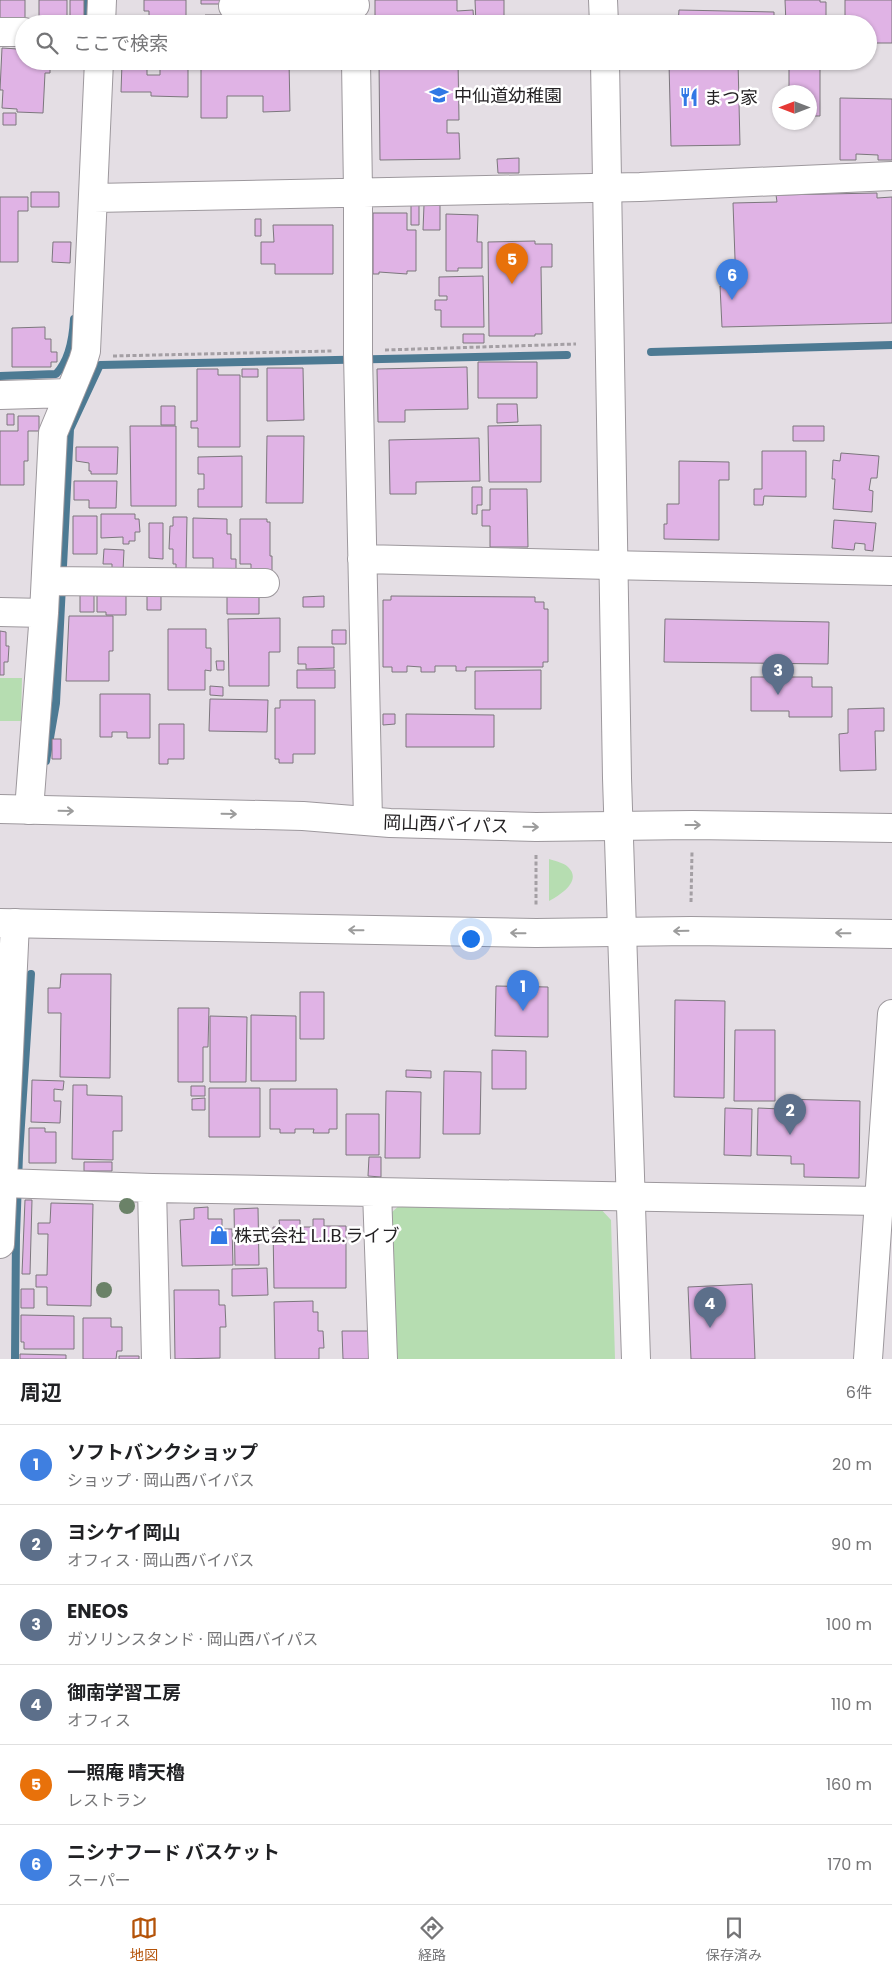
<!DOCTYPE html>
<html lang="ja">
<meta charset="utf-8">
<style>
:root{--surface:#fff;--page:#f6f6f6;--text:#202124;--muted:#757577;--line:#e0e0e0;--accent:#b45309}
body{margin:0;font-family:Poppins,"Noto Sans JP",sans-serif;background:var(--page);color:var(--text)}
.compass{position:absolute;left:772px;top:85px;width:45px;height:45px;border-radius:50%;background:var(--surface);box-shadow:0 1px 4px #0004;rotate:270deg}
.you{position:absolute;left:470px;top:938px;width:18px;height:18px;margin:-12px;border:4px solid #fff;border-radius:50%;background:#1a73e8;box-shadow:0 0 0 8px #1a73e833}
.badge{display:grid;place-items:center;width:32px;height:32px;border-radius:50%;background:var(--accent);color:#fff;font-size:16px;font-weight:700}
.pin{position:absolute;translate:-50% -41px;filter:drop-shadow(0 1px 2px #0008)}
.pin::after{content:'';position:absolute;top:26px;width:18px;height:15px;background:inherit;clip-path:polygon(0 0,100% 0,50% 100%)}
.list{margin:0;padding:0;list-style:none}
h2{display:flex;justify-content:space-between;align-items:center;height:65px;margin:0;padding:0 20px;font-size:21px}
h2 small{font-size:16px;font-weight:400;color:var(--muted)}
.list li{display:grid;grid-template-columns:32px 1fr auto;gap:15px;align-items:center;box-sizing:border-box;height:80px;padding:0 20px;border-top:1px solid var(--line)}
.list b{display:block;font-size:19px;white-space:nowrap}
.list p{margin:0;font-size:16px;white-space:nowrap;color:var(--muted)}
.list em{font-size:16px;font-style:normal;color:var(--muted)}
.icon{flex:none;width:28px;height:28px;fill:none;stroke:currentColor;stroke-width:2;stroke-linecap:round;stroke-linejoin:round}
.map{position:relative;flex:none;width:892px;height:1359px;overflow:hidden}
.search{position:absolute;background:var(--surface);box-shadow:0 1px 4px #0004;left:15px;right:15px;top:15px;height:55px;display:flex;align-items:center;gap:12px;box-sizing:border-box;padding:0 18px;border-radius:28px;color:var(--muted);font-size:19px}
.sheet{height:545px;background:var(--surface)}
nav{display:flex;justify-content:space-around;align-items:center;box-sizing:border-box;height:70px;border-top:1px solid var(--line);background:var(--surface);font-size:14px;color:var(--muted)}
nav a{display:grid;justify-items:center;gap:2px}
nav .on{color:var(--accent)}
.map>svg:first-child{display:block}
.green{fill:#b6ddb1}
.lines{fill:none;stroke-linecap:round;stroke-linejoin:round}
.stream{stroke:#4d7a93;stroke-width:8}
.building{fill:#e0b3e5;stroke:#7c777d}
.minor-casing{stroke:#9d989d;stroke-width:30}
.tertiary-casing{stroke:#9d989d;stroke-width:30}
.trunk-casing{stroke:#9d989d;stroke-width:30}
.path{stroke:#a49fa4;stroke-width:3;stroke-dasharray:4 2.5;stroke-linecap:butt}
.minor{stroke:#fff;stroke-width:28}
.tertiary{stroke:#fff;stroke-width:28}
.trunk{stroke:#fff;stroke-width:28}
.tree{fill:#6b8268}
.oneway{stroke:#9c9c9c}
.labels{text-anchor:middle;dominant-baseline:central;stroke-width:5;stroke-linejoin:round;paint-order:stroke}
.poi-label{font-size:18px;fill:#242224;stroke:#fff;text-anchor:start}
.street-label{font-size:18px;fill:#242224;stroke:#fff}
</style>
<div class="map">
<svg width="892" height="1359" viewBox="0 0 892 1359">
<rect width="100%" height="100%" fill="#e4dee4"/>
<path class="green" d="M0,678H22L21,721H0Z
M549,859C555,861 564,863 568,867C583,881 559,896 549,901Z
M402,1203L598,1206L611,1220L615,1359H395L391,1213Z"/>
<g class="lines">
<path class="stream" d="M88,0V15
M651,352L892,345
M86,369H98L100,365L567,355
M0,376L56,374C69,361 73,337 74,319
M46,761L56,703L70,429L98,369
M15,1359L16,1235L19,1155L31,974"/>
</g>
<path class="building" d="M0,0H25V18L0,19Z
M39,0H67V21H39Z
M70,0H84V22H70Z
M144,0H186V20H190V24H149V11H144Z
M201,0H228V4H201Z
M375,0H457V11L473,10L474,24H375Z
M475,0H504V20H509V24H476Z
M785,0H820V2H826V24H786Z
M845,0H892V43H868V24H845Z
M679,10L774,12V24H678Z
M205,15H226V23L235,22V24H200V21H205Z
M295,17H328V24H295Z
M245,18L278,19V24H245Z
M19,44H24V61H50V73H45L43,113L17,112V109L2,108L3,90H0L2,48L18,49Z
M201,61H212V63L289,61L290,111L263,112V96H227V118H201Z
M379,61H458L459,120H447V133H459L460,159L380,160Z
M738,62L740,145L671,146L669,63Z
M122,63H147V75H160V64H188V97L151,96V92H121Z
M789,68H820V116H810V92H789Z
M840,98L892,99V160H878V155L856,154V160H840Z
M3,113H16V125H3Z
M519,158V173H498L497,159Z
M31,192H59V207H31Z
M877,193V198L892,197V323L722,327L720,286H736L733,203L777,202L776,195Z
M0,197H28V211H18V262H0Z
M411,205H419V225H411Z
M424,205H440V230H423Z
M373,213H407V230H416V271H407V274L379,272V274H373Z
M446,214L478,215L477,242H482V268H458V271H446Z
M255,219H261V236H255Z
M273,225H333V274H275V264H261V242H274Z
M535,241V244H552V267H541L542,334H535V336H489L488,242Z
M53,242H71L70,263L52,262Z
M483,276L484,327H441V310H435V300H447V296H439V277Z
M45,327V339H51V352H57V362H51V367H12V328Z
M463,334H484V343H463Z
M478,362H537V398H478Z
M467,367L468,409L405,410V422H378L377,369Z
M267,368H303L304,420L267,421Z
M197,369H218V375H240V447H198V428H191V421H197Z
M242,369H258V377H242Z
M497,404H517L518,422L497,423Z
M161,406H175V425H161Z
M7,414H14V425H7Z
M18,416H39V431H28V461H24V485H0V431H18Z
M541,425V482H489L488,426Z
M130,426H176V506H131Z
M793,426H824V441H793Z
M267,436H304L303,503H266Z
M479,438L480,481L416,482V494H390L389,440Z
M76,447H118L117,474H91V471H89V463L76,461Z
M762,451H806V497L764,496L763,505H754V489H762Z
M841,453L879,456L877,478H871L869,490L873,491L872,512L833,509L835,479H832L833,460L840,461Z
M242,456V507H198V489H204V474H198V457Z
M679,461L729,462V480H719V540L664,539V524H667V504H679Z
M74,481H117L116,508H89V500H74Z
M472,487H482V505H477V514H472Z
M490,489H527L528,547H490V526H482V510H490Z
M101,514H135V519H139L140,532H135V541H129V544H123V537L101,538Z
M73,516H97V554H73Z
M173,517H187L186,569H176V564H173V549H169L170,526H173Z
M193,518L227,519V534H231V559H236V572H213V558H193Z
M240,519H267V522H270V556H272V571L251,574V564H240Z
M834,520L876,523L873,551L865,550V544L855,543L854,550L832,548Z
M149,523H163V559L149,558Z
M104,549L124,550L123,571H112V564H103Z
M80,592H94V612H80Z
M147,592L161,593V610H147Z
M97,593H126V615H106V612H97Z
M227,594L259,595V614H227Z
M324,596V607H303V597Z
M391,596L535,597V602H544V609H548V662H543V667H466V671H456V666H435V672H421V667L407,666V672H392V667H383V600H391Z
M69,616H113V651H109V681H66Z
M280,618V652H269V686H229L228,619Z
M665,619L829,622L828,664L664,662Z
M168,629H206V648H211V671L205,670V690H168Z
M332,630H346V644H332Z
M0,631L6,632V646H9L8,662H4V675H0Z
M298,647H334V668L306,669V664H298Z
M216,661H224V670H217Z
M297,670H335V688H297Z
M541,670V709H475V671Z
M751,677H812V687H832V717H789V711H751Z
M210,686L223,687V696L210,695Z
M100,694H150V738H127V732H112V737H100Z
M210,699L268,700L267,732L209,731Z
M280,700H315V754H293V763H279V759H275V708H280Z
M884,708V731H875L876,770L840,771L839,734L848,733V709Z
M383,714H395V724L383,725Z
M406,714L494,715V747H406Z
M159,724H184V759H168V764H159Z
M52,739H61V759H52Z
M61,974H111L110,1078L60,1077L61,1013H48V988H60Z
M496,986L548,987V1037L495,1036Z
M300,992H324V1039H300Z
M675,1000L725,1001L724,1098L674,1097Z
M178,1008H209L208,1047H203V1082H178Z
M251,1015L296,1016V1081H251Z
M210,1016L247,1017L246,1082H210Z
M735,1030H775V1101H734Z
M492,1050L526,1051V1089H492Z
M406,1070L431,1071V1078L406,1077Z
M444,1071L481,1072L480,1134H443Z
M32,1080L64,1081L63,1090L54,1089V1101H61L60,1123L31,1122Z
M73,1085H87V1095L122,1096V1131H113V1160L72,1159Z
M191,1086H205V1096H191Z
M209,1088H260V1137H209Z
M270,1089H337V1129H329V1133H313L314,1129H295V1133H280V1129H270Z
M386,1091L421,1092L420,1158H385Z
M205,1098V1110H192V1099Z
M780,1099L860,1101L859,1178L804,1177V1164H791V1156L757,1155L758,1108L780,1109Z
M725,1108L752,1109L751,1156L724,1155Z
M346,1114H379V1155H346Z
M29,1128H45V1132H56V1163H29Z
M369,1157H381V1177L368,1176Z
M84,1162H112V1171H84Z
M25,1200H32L30,1274H22Z
M51,1203L93,1204L91,1306L47,1305V1287H36V1275H47L48,1234H38V1223H50Z
M208,1207V1219H222V1229H232L233,1265L182,1266L180,1220L194,1219V1208Z
M258,1208L259,1265H235L234,1209Z
M313,1219H324V1226H346V1288H274L273,1227H280L279,1220H300V1227H313Z
M267,1268L268,1295L232,1296V1269Z
M752,1284L755,1359H691L688,1287Z
M21,1289H34V1308H21Z
M174,1290H219V1305H225L226,1327H220V1358L175,1359Z
M313,1301V1312H318V1331H323L324,1348H319V1359H275L274,1302Z
M21,1315L74,1316V1349H24V1342H21Z
M83,1318H111V1327H122V1351H117L116,1359H83Z
M342,1331H368L369,1359H343Z
M20,1354L66,1355V1359H20Z
M119,1356H139V1359H119Z"/>
<g class="lines">
<g class="minor-casing">
<path id="minor" d="M233,6L355,5
M101,24L102,0
M1,32H24
M356,61L358,191V354L368,821
M94,198L640,187L892,176
M0,395L69,393
M362,559C539,563 715,568 892,571
M46,581L265,583
M0,612L44,613
M29,810L44,613L53,433L83,361L86,351L99,61
M3,1183L152,1188L879,1201
M152,1188L156,1359
M377,1192L383,1359
M0,1244L15,923
M868,1359L892,1014"/>
</g>
<g class="tertiary-casing">
<path id="tertiary" d="M603,0L604,24
M605,61L617,778L636,1359"/>
</g>
<g class="trunk-casing">
<path id="trunk" d="M0,809L303,816L390,823L536,827L692,825L892,828
M0,923L536,933L691,931L892,934"/>
</g>
<path class="path" d="M385,350L576,344
M113,356L332,351
M536,855V906
M691,902L692,852"/>
<use href="#minor" class="minor"/>
<use href="#tertiary" class="tertiary"/>
<use href="#trunk" class="trunk"/>
</g>
<g class="tree">
<circle cx="127" cy="1206" r="8"/>
<circle cx="104" cy="1290" r="8"/>
</g>
<defs><path id="oneway-shaft" d="M-6 0H5M1.5-3L5.5 0L1.5 3" fill="none" stroke-width="1.6" stroke-linecap="round" stroke-linejoin="round" transform="scale(1.25)"/></defs>
<g class="oneway">
<use href="#oneway-shaft" transform="translate(66 811) rotate(1)"/>
<use href="#oneway-shaft" transform="translate(229 814) rotate(1)"/>
<use href="#oneway-shaft" transform="translate(693 825)"/>
<use href="#oneway-shaft" transform="translate(531 827) rotate(1)"/>
<use href="#oneway-shaft" transform="translate(356 930) rotate(-179)"/>
<use href="#oneway-shaft" transform="translate(681 931) rotate(179)"/>
<use href="#oneway-shaft" transform="translate(518 933) rotate(-179)"/>
<use href="#oneway-shaft" transform="translate(843 933) rotate(-179)"/>
</g>
<defs>
<g id="school-bare" transform="scale(1.5)"><path d="M0-5L7-2L0 1L-7-2ZM-4 1L0 2.5L4 1V4Q0 6-4 4Z" fill="#3178e5" stroke="#fff" stroke-width="2.5" paint-order="stroke"/></g>
<g id="restaurant-bare" transform="scale(1.5)"><path d="M-5-6h1v4h1v-4h1v4h1v-4h1v5L-1.5 .5V6h-2V.5L-5-1ZM5-6V6H3V1.5H1.5Q1.5-4 5-6Z" fill="#3178e5" stroke="#fff" stroke-width="2.5" paint-order="stroke"/></g>
<g id="shop-bare" transform="scale(1.5)"><path d="M-5-2.5h2.3a2.7 3.5 0 0 1 5.4 0H5L5.5 6h-11ZM-1.5-2.5h3a1.5 2.3 0 0 0-3 0Z" fill="#3178e5" stroke="#fff" stroke-width="2.5" paint-order="stroke"/></g>
</defs>
<g fill-rule="evenodd">
<use href="#school-bare" x="439" y="95"/>
<use href="#restaurant-bare" x="689" y="97"/>
<use href="#shop-bare" x="219" y="1235"/>
</g>
<g class="labels">
<g class="poi-label">
<text x="454" y="95">中仙道幼稚園</text>
<text x="704" y="97">まつ家</text>
<text x="234" y="1235">株式会社 L.I.B.ライブ</text>
</g>
<g class="street-label">
<text transform="translate(446 824) rotate(2)">岡山西バイパス</text>
</g>
</g>
</svg>
<svg class="compass" viewBox="-18 -18 36 36"><path d="M0-13l5 13h-10z" fill="#e53935"/><path d="M0 13l5-13h-10z" fill="#757577"/></svg>
<div class="you"></div>
<div class="pin badge" style="left:523px;top:1011px;background:#3f7fe0">1</div>
<div class="pin badge" style="left:790px;top:1135px;background:#5c6f8a">2</div>
<div class="pin badge" style="left:778px;top:695px;background:#5c6f8a">3</div>
<div class="pin badge" style="left:710px;top:1328px;background:#5c6f8a">4</div>
<div class="pin badge" style="left:512px;top:284px;background:#e8710a">5</div>
<div class="pin badge" style="left:732px;top:300px;background:#3f7fe0">6</div>
<div class="search"><svg class="icon" aria-label="search" viewBox="0 0 24 24"><circle cx="10" cy="10" r="6"/><path d="M15 15l6 6"/></svg>ここで検索</div>
</div>
<section class="sheet">
<h2>周辺<small>6件</small></h2>
<ul class="list">
<li><span class="badge" style="background:#3f7fe0">1</span><div><b>ソフトバンクショップ</b><p>ショップ · 岡山西バイパス</p></div><em>20 m</em></li>
<li><span class="badge" style="background:#5c6f8a">2</span><div><b>ヨシケイ岡山</b><p>オフィス · 岡山西バイパス</p></div><em>90 m</em></li>
<li><span class="badge" style="background:#5c6f8a">3</span><div><b>ENEOS</b><p>ガソリンスタンド · 岡山西バイパス</p></div><em>100 m</em></li>
<li><span class="badge" style="background:#5c6f8a">4</span><div><b>御南学習工房</b><p>オフィス</p></div><em>110 m</em></li>
<li><span class="badge" style="background:#e8710a">5</span><div><b>一照庵 晴天櫓</b><p>レストラン</p></div><em>160 m</em></li>
<li><span class="badge" style="background:#3f7fe0">6</span><div><b>ニシナフード バスケット</b><p>スーパー</p></div><em>170 m</em></li>
</ul>
</section>
<nav>
<a class="on"><svg class="icon" aria-label="map" viewBox="0 0 24 24"><path d="M3 6l6-2 6 2 6-2v14l-6 2-6-2-6 2zM9 4v14M15 6v14"/></svg>地図</a>
<a><svg class="icon" aria-label="directions" viewBox="0 0 24 24"><path d="M12 3l9 9-9 9-9-9zM9 14v-3h6M13 9l2 2-2 2"/></svg>経路</a>
<a><svg class="icon" aria-label="saved" viewBox="0 0 24 24"><path d="M7 4h10v16l-5-4-5 4z"/></svg>保存済み</a>
</nav>
